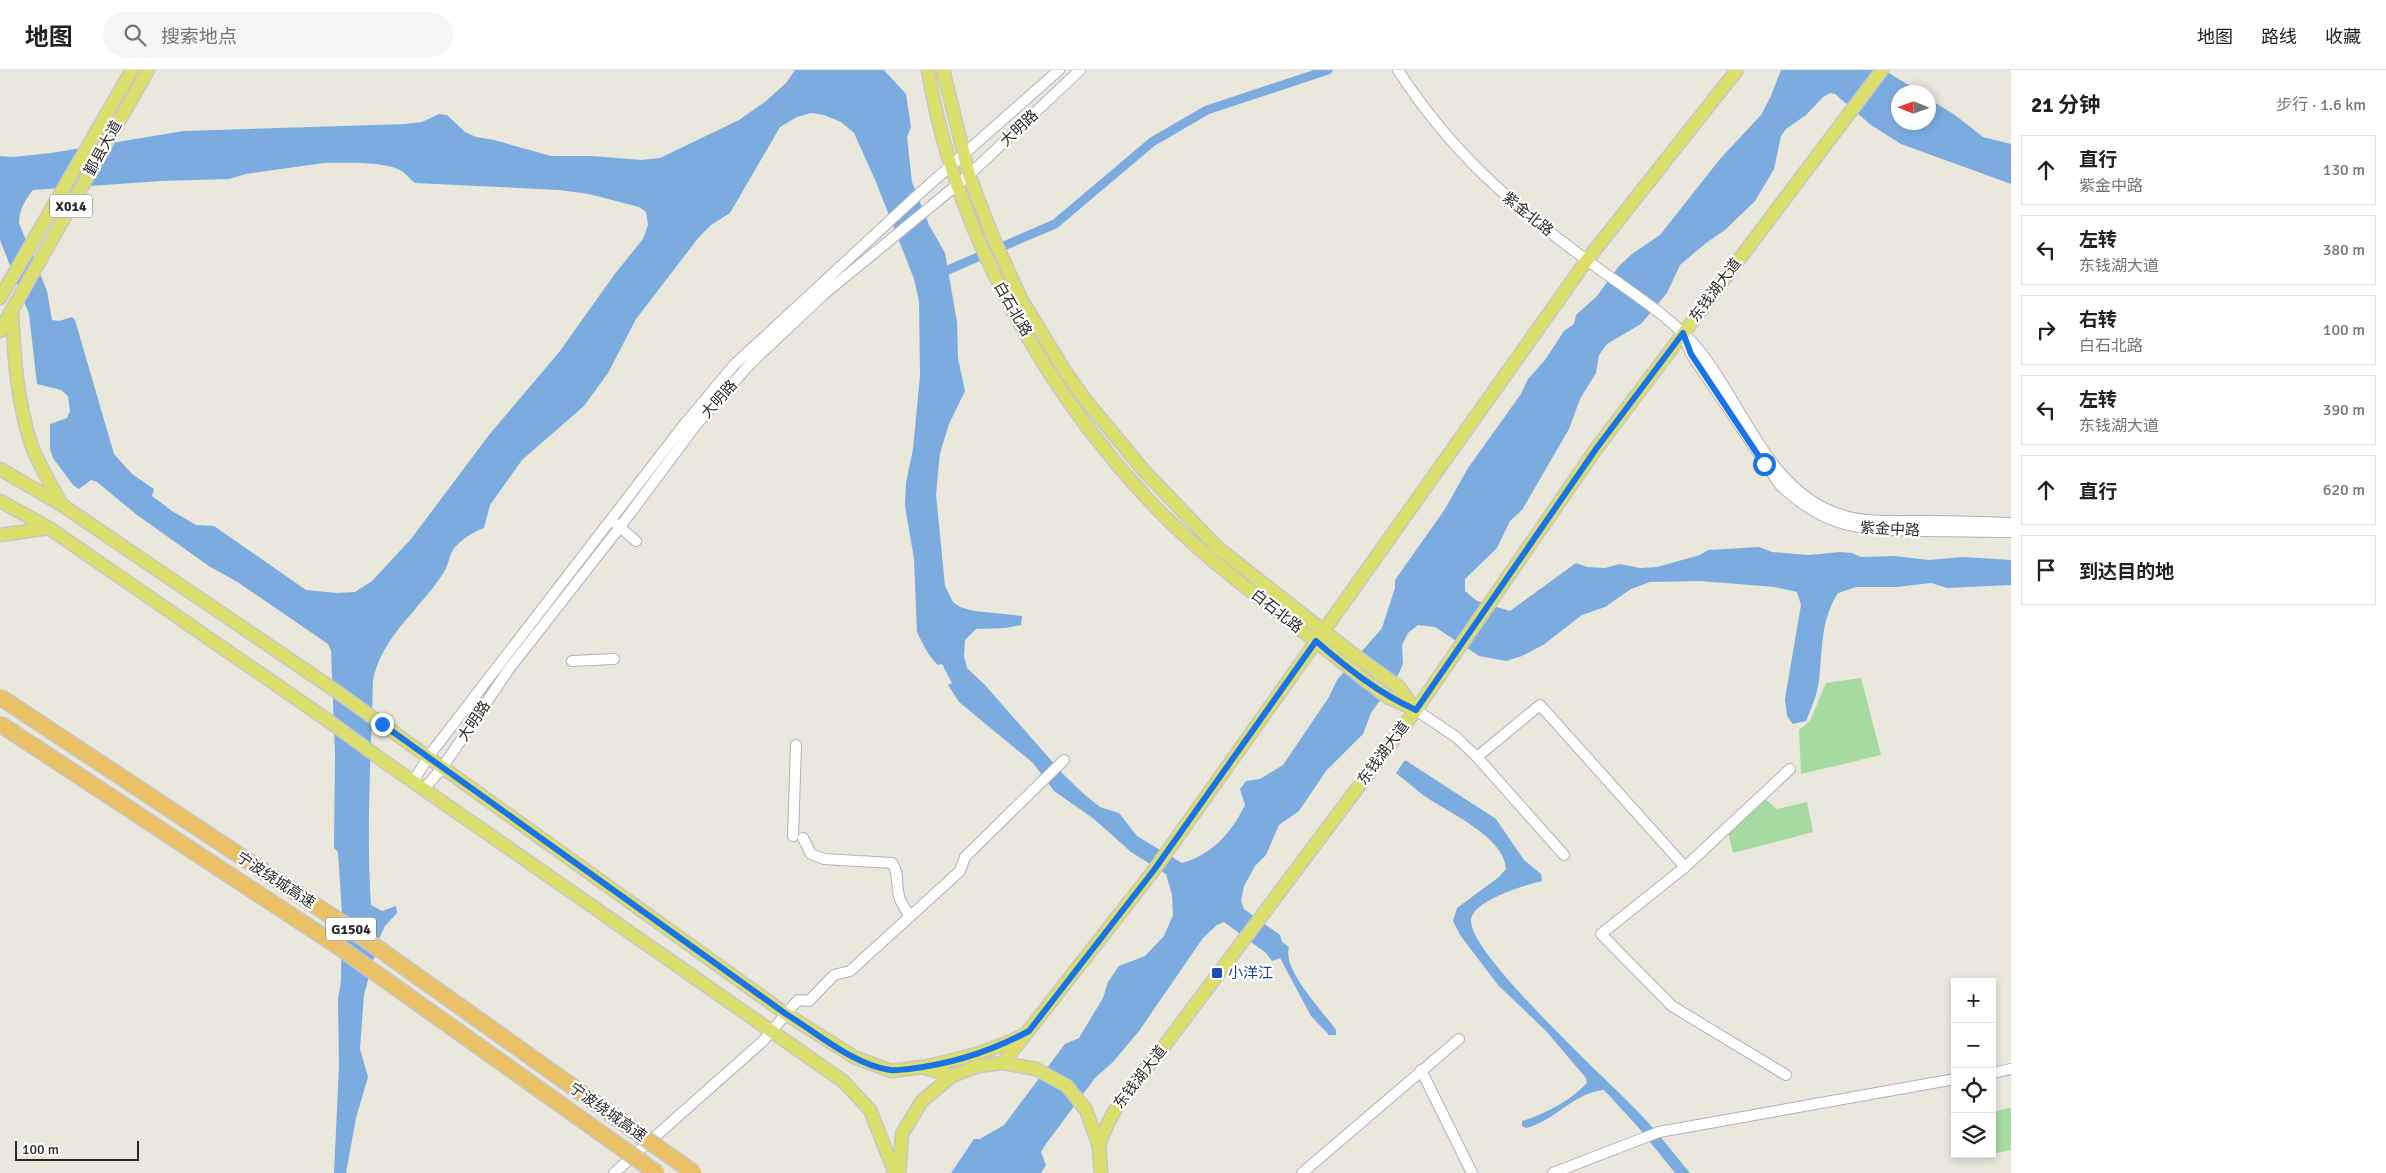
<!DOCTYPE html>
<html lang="zh">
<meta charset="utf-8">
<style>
:root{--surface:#fff;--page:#f6f6f6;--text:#202124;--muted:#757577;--line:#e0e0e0}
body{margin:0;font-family:Signika,"Noto Sans SC",sans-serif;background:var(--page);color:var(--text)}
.controls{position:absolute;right:15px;bottom:15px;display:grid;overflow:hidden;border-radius:0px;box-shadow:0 2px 8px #0003}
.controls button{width:45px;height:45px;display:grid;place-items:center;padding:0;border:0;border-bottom:1px solid var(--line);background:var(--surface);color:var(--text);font:25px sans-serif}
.compass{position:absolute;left:1891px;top:15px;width:45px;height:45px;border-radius:50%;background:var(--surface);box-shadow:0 2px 8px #0003;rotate:271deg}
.scale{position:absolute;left:15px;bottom:12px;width:124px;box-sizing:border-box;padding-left:5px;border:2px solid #292929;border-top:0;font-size:14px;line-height:18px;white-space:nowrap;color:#292929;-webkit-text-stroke:4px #fff;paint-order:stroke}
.stop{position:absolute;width:15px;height:15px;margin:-11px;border:4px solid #1a73e8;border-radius:50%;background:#fff}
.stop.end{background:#1a73e8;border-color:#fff;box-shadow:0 1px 5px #0008}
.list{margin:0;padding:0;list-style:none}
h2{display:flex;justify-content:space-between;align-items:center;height:65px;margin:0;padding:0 20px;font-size:21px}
h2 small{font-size:16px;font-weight:400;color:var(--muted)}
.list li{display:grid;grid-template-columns:32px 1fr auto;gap:15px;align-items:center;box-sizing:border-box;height:70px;margin:0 10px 10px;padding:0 10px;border:1px solid var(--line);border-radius:0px}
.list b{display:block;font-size:19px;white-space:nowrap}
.list p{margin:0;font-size:16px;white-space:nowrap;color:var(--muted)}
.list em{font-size:16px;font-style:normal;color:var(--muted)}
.icon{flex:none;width:28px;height:28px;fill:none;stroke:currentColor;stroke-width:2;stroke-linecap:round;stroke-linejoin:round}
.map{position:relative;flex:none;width:2011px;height:1103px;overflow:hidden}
header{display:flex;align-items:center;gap:30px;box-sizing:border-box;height:70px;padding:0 25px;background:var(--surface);border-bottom:1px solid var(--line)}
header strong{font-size:24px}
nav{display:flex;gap:28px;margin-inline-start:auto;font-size:18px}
.search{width:350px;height:45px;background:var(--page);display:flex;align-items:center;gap:12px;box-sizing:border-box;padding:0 18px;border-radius:28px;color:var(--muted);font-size:19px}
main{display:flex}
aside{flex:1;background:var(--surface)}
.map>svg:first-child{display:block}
.green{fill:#a5daa0}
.water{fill:#7cacdf;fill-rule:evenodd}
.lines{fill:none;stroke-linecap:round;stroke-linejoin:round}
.canal{stroke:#7cacdf;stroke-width:9}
.minor-casing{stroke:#b1b0bb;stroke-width:12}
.major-casing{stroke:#c7c7c7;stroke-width:15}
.minor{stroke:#fff;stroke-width:10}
.major{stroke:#dddf6d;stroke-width:12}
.highway-bridge-casing{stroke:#c7c7c7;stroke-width:18;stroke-linecap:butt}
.highway-bridge{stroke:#eac167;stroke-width:15}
.route{stroke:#1a73e8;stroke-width:6}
.transit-dot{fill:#1a4fb4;stroke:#fff;stroke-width:2}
.labels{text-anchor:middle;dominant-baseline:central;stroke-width:4.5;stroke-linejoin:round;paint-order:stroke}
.shield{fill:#fff;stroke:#696969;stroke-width:1}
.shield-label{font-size:14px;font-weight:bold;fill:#292929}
.street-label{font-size:15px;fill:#292929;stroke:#fff}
.transit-label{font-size:15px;fill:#164399;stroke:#fff;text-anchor:start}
</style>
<header>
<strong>地图</strong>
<div class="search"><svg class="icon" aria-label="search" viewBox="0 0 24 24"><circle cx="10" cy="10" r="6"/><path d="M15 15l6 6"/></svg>搜索地点</div>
<nav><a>地图</a><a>路线</a><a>收藏</a></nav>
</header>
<main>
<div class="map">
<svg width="2011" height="1103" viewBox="0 0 2011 1103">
<rect width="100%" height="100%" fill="#eae7dd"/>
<path class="green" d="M1861,608L1881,685L1801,704L1799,660L1810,651L1826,613Z
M1765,729L1777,739L1807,732L1813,762L1733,783L1728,762Z
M2011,1038V1080L1992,1084V1042Z"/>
<path class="water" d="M795,0H884L906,24L911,57L907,67L912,112L929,155L945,183L957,252L958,288L965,321L949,354L940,383L936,424L945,516L953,532L960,537L974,541L1022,546L1021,555L1006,558L976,559L965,570L964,586L967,598L985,615L1063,704L1085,725L1100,737L1119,743L1137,766L1182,793C1212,785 1232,762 1245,735L1240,719L1246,711L1260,709L1283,695L1329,627L1337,610L1382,558L1395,518V510L1445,439L1468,398L1521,324L1528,309L1545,290L1564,261L1574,254L1576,245L1597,226L1619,196L1632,184L1660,165L1720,89L1761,45L1771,26L1781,0H1884L1920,22H1898V52H1928L1929,29L1955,45L1983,67L2011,74V114L1901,74L1871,55L1835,24L1830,23L1823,27L1806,45L1786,59L1781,66L1774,99L1755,131L1725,160L1706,173L1680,195L1667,223L1641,254L1607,274L1599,285L1596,303L1580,329L1569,359L1529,428L1522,440L1510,451L1497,478L1465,509V521L1477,531L1510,541L1576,493L1587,497L1605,498L1620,494L1640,498L1657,497L1700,485L1708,480L1759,477L1772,482L1809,485L1840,482L1852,483L1861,487L1894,486L1929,490L1962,487L2011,490V515L1947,518L1931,513L1897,517H1856L1838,523C1820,551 1823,578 1819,610C1817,625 1812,637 1806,651L1793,654L1787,646L1785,629L1801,535L1797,522L1775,517L1700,511L1650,512L1631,519L1605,537L1582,545L1543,575L1522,586L1506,591L1479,586L1435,557L1418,555L1408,563L1402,575L1403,594L1398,605L1371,643L1363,664L1326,701L1299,741L1279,755L1266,785L1255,796L1244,816L1241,831L1244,839L1280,865L1282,872L1289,877C1282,900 1323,941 1336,960V965H1329L1311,946L1280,888L1272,891L1266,883L1224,852L1217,855L1203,868L1139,961L1113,992L1095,1008L1046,1074L1041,1082L1046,1095L1041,1103H951L974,1069H980L1004,1055L1065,974L1079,968L1103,928L1108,912L1119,896L1145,886L1164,866L1173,845L1172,825L1166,804L1131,782L1094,749L1054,721L1033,693L959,632L948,615L952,613L942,594L938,595C928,586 923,574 917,562L914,489L905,436L906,413L913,379L920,306L919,231L914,209L876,112L854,63L841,52L824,45L811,43L797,47L780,57L730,143L711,155L699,167L636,249L608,303L584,336L522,390L490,435L484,458C473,462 464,468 455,477C449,484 449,494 444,502C421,539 381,566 373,611C371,686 366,760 371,835L382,841L396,836L397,843L385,856L379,869L364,925L360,979L368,1007L356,1048L346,1103H334L339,996L338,929L341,911L342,843L338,782L334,778L335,684L331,581L328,574L239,513L209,496L137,445L97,412L91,410L79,419L73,415L53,388L50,379V354L67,348L70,341L68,326L61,320L37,314L29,244L0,170V86L13,87L51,83L184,61L406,54L422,52L439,44L447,45L465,62L476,67L494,70L551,86H592L641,90L660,88L739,50L766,31L786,13ZM324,93C343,93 388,91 403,102C408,106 411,110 415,113L559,120L589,124L639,137L646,142L648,155L643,169L614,205L560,281L489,365L411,469L372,511L355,522L337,523L306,520L214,456L196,455L172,441L152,426L154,419L132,404L114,384L75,250L72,247L59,251L52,250L47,221L19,153C19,140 25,130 33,120L161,111L229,109L246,104Z
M1405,690L1496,749L1524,790L1541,804L1542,811C1525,815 1474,830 1471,849C1466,883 1617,1018 1644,1048C1660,1065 1675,1085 1690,1103H1675L1638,1057L1604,1020C1573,1023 1555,1051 1526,1058L1522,1056V1051C1545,1044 1570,1031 1587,1013L1586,1008L1546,961L1498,915L1460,865L1453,851L1457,838L1499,807L1506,799C1505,767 1447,742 1423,725C1414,718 1405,710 1396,703Z"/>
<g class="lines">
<path class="canal" d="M936,205L1055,154L1152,72L1207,40L1328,0"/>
<g class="minor-casing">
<path id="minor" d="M1398,0C1450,81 1512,135 1588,191C1623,217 1672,247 1699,280C1741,332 1763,408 1826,439C1857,454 1889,451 1922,451C1952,451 1981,452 2011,453
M1684,266L1691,284L1780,415C1827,460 1862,460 1923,461C1953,461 1982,462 2011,462
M616,454L636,471
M572,591L614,589
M1416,640L1456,667L1477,687L1564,785
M1477,687L1540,635L1685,797
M413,712L428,687L683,356L734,295L922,121L1059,0
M424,719L442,698L509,599L620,457L696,355L750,294L823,225L969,105L1080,0
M793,766L796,675
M803,768L811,784L824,789L892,793C900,804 895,816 900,829C902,835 907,841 910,847
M1421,1000L1472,1103
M1992,1003L2011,999
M1786,1005L1672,936L1601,864L1685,797L1790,699
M614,1103L763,971L798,930L809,931L834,905L850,901L960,801L965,787L1064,690
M1302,1103L1459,969
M1553,1103L1659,1062L1955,1009"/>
</g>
<g class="major-casing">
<path id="major" d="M928,0C958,181 1071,371 1211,489C1240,514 1271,536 1300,559C1330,582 1359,606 1389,628L1416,640
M943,0L969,105L992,165L1021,229L1063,298L1087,332L1145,402L1218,478L1349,581L1399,617L1414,638
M0,228L132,0
M12,242C14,286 17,331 31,374C39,395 51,415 62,435
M0,261L148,0
M0,399L62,435L336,621L786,944L854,987L891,1001L922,997L952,1006
M0,431L49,458L333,654L382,690L843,1011L870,1040L895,1103
M0,465L49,458
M1003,993L1154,800L1587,190L1737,0
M924,997C958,989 991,982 1023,965
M1099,1076C1111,1037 1136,1010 1162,979L1416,640L1596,379L1882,0
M899,1103L902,1064L922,1031L952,1006L978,996L1003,993L1036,999L1067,1016L1086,1040L1099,1076L1101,1103"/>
</g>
<use href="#minor" class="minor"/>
<use href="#major" class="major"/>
<g class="highway-bridge-casing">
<path id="highway-bridge" d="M0,627L351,859L694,1103
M0,654L339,877L657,1103"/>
</g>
<use href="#highway-bridge" class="highway-bridge"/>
</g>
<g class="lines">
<path class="route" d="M382,654L786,944C817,963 854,995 890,1000C896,1001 903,999 909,999C952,994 992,981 1029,961L1154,800L1316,571C1347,598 1378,623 1416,640L1596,379L1683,263L1691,284L1764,394"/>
</g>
<rect class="transit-dot" x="1211" y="897" width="12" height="12" rx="2.5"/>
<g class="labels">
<g class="shield">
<rect x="50" y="124.5" width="42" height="23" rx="4"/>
<rect x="326" y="847.5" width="50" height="23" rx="4"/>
</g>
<g class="shield-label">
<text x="71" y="136">X014</text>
<text x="351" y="859">G1504</text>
</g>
<g class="street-label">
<text transform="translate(1019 58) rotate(-43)">大明路</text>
<text transform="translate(103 78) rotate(-61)">鄞县大道</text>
<text transform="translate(1528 144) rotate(39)">紫金北路</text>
<text transform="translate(1715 220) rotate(-53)">东钱湖大道</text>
<text transform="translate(1013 239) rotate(60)">白石北路</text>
<text transform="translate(719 329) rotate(-48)">大明路</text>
<text transform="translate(1890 459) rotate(3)">紫金中路</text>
<text transform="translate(1277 541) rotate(38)">白石北路</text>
<text transform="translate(474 651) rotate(-56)">大明路</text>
<text transform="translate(1383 683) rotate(-53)">东钱湖大道</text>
<text transform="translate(276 810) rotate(33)">宁波绕城高速</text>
<text transform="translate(1140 1007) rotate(-52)">东钱湖大道</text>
<text transform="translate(608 1042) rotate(35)">宁波绕城高速</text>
</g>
<g class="transit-label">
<text x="1228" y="903">小洋江</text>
</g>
</g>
</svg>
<div class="controls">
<button>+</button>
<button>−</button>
<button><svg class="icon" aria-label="locate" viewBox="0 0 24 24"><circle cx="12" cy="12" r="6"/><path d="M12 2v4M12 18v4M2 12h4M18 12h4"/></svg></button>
<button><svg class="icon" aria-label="layers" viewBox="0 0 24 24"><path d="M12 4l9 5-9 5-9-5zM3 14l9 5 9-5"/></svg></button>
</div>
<svg class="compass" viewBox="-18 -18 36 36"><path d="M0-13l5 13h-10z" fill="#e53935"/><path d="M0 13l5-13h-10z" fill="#757577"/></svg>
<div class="scale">100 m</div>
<div class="stop" style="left:1764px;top:394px"></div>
<div class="stop end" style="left:382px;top:654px"></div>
</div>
<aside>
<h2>21 分钟<small>步行 · 1.6 km</small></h2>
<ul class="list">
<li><svg class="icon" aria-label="ahead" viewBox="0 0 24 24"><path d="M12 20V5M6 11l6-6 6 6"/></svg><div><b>直行</b><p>紫金中路</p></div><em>130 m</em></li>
<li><svg class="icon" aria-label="left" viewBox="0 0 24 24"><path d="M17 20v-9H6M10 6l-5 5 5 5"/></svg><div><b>左转</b><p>东钱湖大道</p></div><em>380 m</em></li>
<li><svg class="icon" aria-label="right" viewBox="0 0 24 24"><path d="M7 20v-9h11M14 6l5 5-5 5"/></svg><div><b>右转</b><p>白石北路</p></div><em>100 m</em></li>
<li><svg class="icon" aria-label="left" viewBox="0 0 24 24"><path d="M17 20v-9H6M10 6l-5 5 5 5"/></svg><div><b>左转</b><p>东钱湖大道</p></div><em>390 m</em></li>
<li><svg class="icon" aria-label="ahead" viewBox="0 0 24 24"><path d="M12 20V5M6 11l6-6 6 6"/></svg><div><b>直行</b></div><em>620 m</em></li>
<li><svg class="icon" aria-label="arrive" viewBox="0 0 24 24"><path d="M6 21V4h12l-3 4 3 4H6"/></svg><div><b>到达目的地</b></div></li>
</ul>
</aside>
</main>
